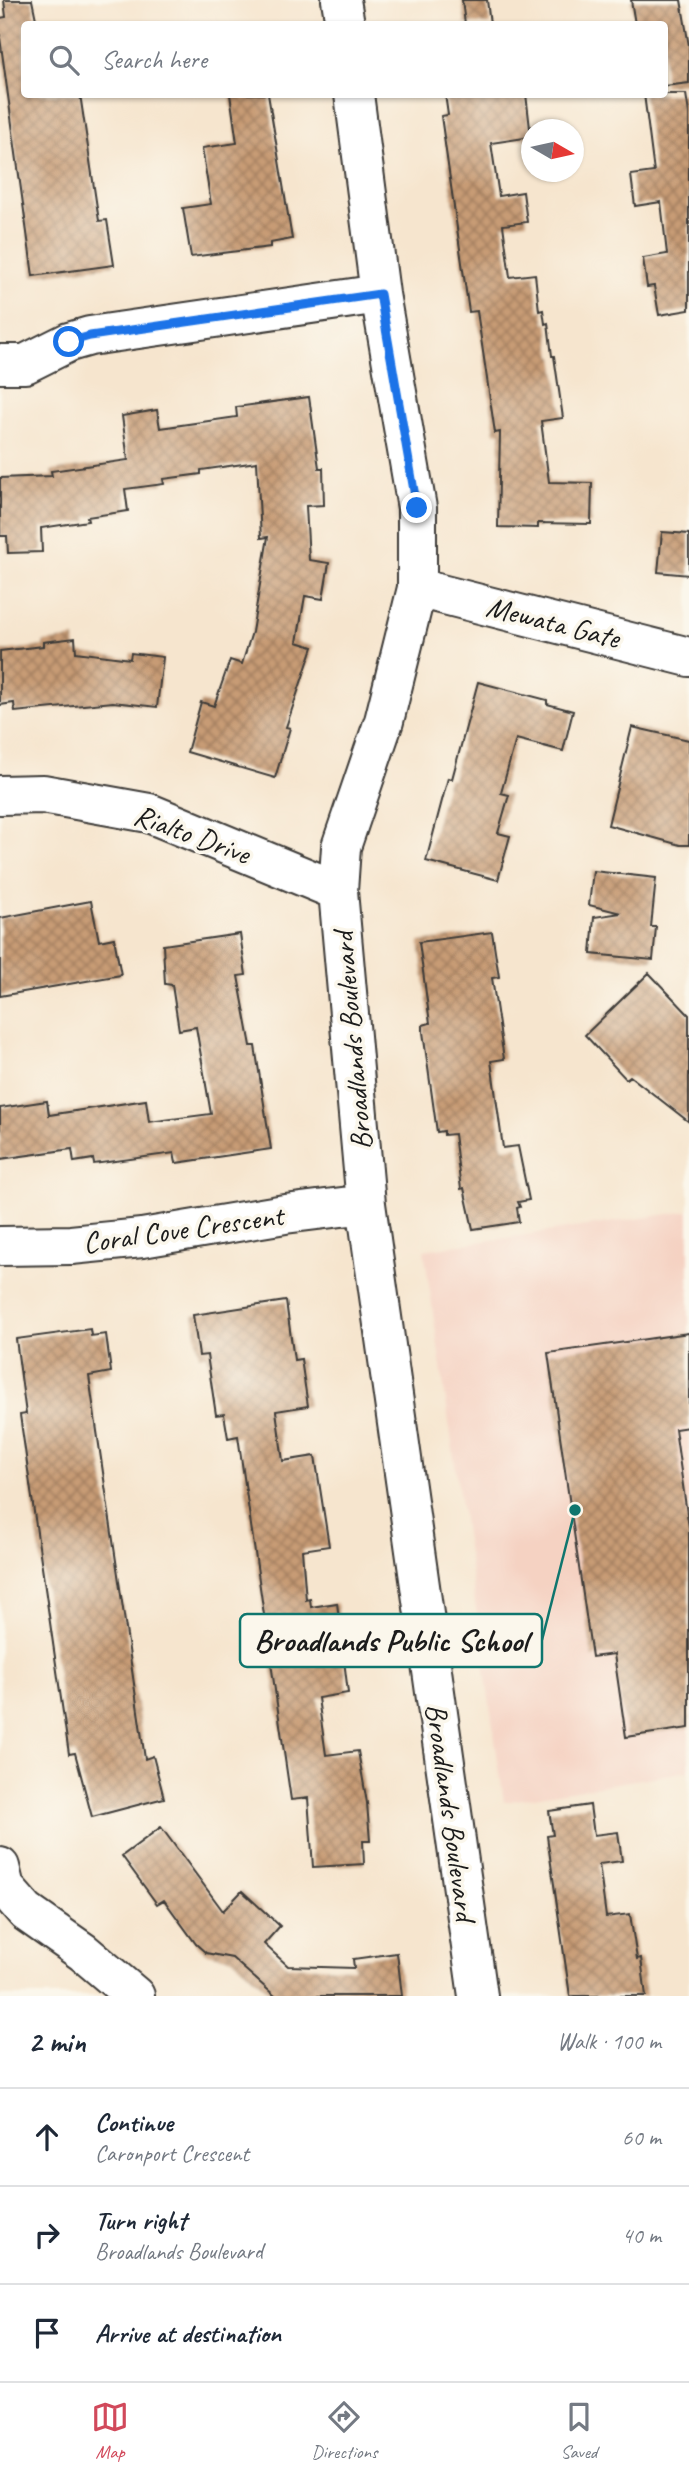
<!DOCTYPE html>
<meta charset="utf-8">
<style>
:root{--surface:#fff;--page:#f6f6f7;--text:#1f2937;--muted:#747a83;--line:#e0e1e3;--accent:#d1495b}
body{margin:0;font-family:Caveat,sans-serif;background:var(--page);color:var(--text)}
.compass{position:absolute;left:521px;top:119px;width:63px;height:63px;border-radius:50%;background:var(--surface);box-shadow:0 2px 5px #0004;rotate:99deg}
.stop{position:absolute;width:21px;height:21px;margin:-16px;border:5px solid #1a73e8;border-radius:50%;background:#fff}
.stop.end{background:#1a73e8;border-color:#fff;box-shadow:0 2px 7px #0008}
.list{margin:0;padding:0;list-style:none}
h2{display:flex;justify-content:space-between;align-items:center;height:91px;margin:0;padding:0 28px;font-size:30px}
h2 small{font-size:23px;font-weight:400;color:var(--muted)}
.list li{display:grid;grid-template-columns:46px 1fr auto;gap:21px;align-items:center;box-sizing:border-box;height:98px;padding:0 28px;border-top:2px solid var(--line)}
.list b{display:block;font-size:26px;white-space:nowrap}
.list p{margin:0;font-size:23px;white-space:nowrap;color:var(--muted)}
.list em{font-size:23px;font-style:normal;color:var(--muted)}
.icon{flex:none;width:38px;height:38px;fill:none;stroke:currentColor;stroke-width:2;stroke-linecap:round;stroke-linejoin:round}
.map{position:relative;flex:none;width:689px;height:1996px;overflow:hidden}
.search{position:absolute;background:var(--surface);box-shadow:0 2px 5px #0004;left:21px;right:21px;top:21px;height:77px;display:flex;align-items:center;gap:18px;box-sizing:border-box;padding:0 24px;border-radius:7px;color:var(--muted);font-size:26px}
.sheet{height:385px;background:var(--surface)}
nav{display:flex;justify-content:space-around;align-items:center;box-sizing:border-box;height:98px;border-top:2px solid var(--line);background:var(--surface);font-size:19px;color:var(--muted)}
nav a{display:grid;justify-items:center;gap:4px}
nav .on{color:var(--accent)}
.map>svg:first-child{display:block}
.built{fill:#f5d2c2}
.building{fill:url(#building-cross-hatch)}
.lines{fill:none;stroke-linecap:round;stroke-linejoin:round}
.minor-casing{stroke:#3d3a37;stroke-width:42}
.minor{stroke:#fff;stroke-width:38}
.route{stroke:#1a73e8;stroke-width:9}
.labels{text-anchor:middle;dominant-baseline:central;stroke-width:7;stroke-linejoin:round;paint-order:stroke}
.street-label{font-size:30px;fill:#1c1c1c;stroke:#fbf7ec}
.leader{fill:none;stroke:#0f766e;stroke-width:2.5}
.callout-dot{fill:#0f766e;stroke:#fbf7ec;stroke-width:2.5}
.callout{fill:#fbf7ec;stroke:#0f766e;stroke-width:2.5}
.callout-label{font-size:32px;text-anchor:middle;font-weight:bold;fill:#1c1c1c}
</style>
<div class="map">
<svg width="689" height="1996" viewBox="0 0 689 1996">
<defs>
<pattern id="building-cross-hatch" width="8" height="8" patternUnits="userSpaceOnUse" patternTransform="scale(1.75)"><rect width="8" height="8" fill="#c79b75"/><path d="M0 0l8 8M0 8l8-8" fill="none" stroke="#a17e5f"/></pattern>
</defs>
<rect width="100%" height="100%" fill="#fbf7ec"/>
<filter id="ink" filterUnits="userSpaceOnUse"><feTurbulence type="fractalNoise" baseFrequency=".0143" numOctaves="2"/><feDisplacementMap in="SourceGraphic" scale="14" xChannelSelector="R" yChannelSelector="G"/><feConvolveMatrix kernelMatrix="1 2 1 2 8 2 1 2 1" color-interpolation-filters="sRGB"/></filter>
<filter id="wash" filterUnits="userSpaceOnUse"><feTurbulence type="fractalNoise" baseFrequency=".00686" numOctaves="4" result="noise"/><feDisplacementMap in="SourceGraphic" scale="28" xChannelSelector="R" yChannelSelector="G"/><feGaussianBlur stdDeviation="1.57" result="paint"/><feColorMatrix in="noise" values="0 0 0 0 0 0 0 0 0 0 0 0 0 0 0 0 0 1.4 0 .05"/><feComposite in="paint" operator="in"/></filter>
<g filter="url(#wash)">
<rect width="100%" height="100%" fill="#f6e5ce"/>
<path class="built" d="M689,1211V1771L504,1802L424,1250Z"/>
<g id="blocks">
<path class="building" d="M4,0H32L37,24H24V94H80L99,221L107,220L114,265L33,276L0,38V18L6,17Z
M462,0H487L490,24H465Z
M631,0H681L689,46V83L664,86V24H635Z
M230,94H268L292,239L270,243V247L191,257L183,208L211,204L202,148L237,143Z
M445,94H526L531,137L491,143L499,196L523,192L527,222L503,225L510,277L535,274L539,311L543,310L545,324L548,323L552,356H554L563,418L541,421L549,482L592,483L591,524L538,523V528L498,527L500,432L495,433L477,311L469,312L441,116L448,115Z
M644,94H686L689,113V310L659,315L654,286L647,287L643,258L667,254L661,202L635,206L631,175L654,172Z
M309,397L319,468H323L324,505L306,506L309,560L329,563L323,599L305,596L297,642L313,647L286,727L290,728L275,778L187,752L201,702L214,706L230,660L242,664L252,632L268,537L261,538L257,462L201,470V474L163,479L164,484L125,489L128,511L87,517L88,521L41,528L42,552L8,553L7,536H0V478L52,476L51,471L128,460L122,416L157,410L160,428L237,417L236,407Z
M662,532L689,534V575L658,572Z
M75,638L76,652L130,659L131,653L163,657L157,707L113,702L15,712L14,703L0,705V651L43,646V642Z
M478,682L547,700V704L573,711L563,751L516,739L501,793L509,795L498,833L510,836L498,880L426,861L448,778L452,779Z
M632,727L689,740V845H680L608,825Z
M593,871L656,878L651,927H656L653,960L591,954L594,917L621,913L589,905Z
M91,901L99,941L114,938L121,975L0,996V918Z
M492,932L499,977L492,978L504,1059L491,1061L503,1148L518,1146L529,1200L518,1202L520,1207L517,1208L519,1222L473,1229L464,1188L461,1189L454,1134L444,1135V1131L437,1132L423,1032V1025L430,1023L419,942Z
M240,934L246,975L238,976L251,1046H255L271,1149L176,1163L174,1153L94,1164L93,1159L74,1162L72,1149L0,1159V1108L47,1101L49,1115L146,1100L149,1122L211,1114L196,1027L179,1030L172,985L165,984L163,945Z
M649,973L689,1015V1122L630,1076L626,1079L585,1035Z
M286,1301L294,1360L301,1359L308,1406L276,1411L283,1461L315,1456L329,1546L302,1550L306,1600L310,1599L311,1607L337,1603L348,1693L318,1698L326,1755L358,1751L367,1803L370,1841H363L364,1864L313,1867L308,1798L291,1800L238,1436L228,1438L224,1414L216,1415L207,1355L199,1356L193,1315Z
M90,1329L91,1336L106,1334L111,1372L89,1376L93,1404L145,1759L153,1756L164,1798L92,1817L75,1753L69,1754L20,1415L26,1414L16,1339Z
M689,1333V1427L675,1429L689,1528V1728L626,1737L614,1654L592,1657L548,1353Z
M590,1805L594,1835L618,1832L622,1861L599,1864L606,1917L630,1914L637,1959L641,1958L646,1996H570L547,1836L553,1835L549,1811Z
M161,1827L223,1911L242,1891L280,1926L264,1944L288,1966L354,1968L353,1959L397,1953L402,1996H275L232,1958L206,1953L196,1944L164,1900L157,1904L122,1856Z"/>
</g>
</g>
<g filter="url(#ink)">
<use href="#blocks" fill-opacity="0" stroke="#3d3a37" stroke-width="2"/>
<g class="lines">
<g class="minor-casing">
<path id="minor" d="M341,0L345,24
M354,94L380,294L417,508V588L384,721L341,847L338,891L366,1204L478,1996
M0,364H25L69,342L90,336L380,294
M417,588L689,657
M0,795L43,794L149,813L338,891
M0,1246L71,1245L142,1238L285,1214L366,1204
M0,1867L5,1888L26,1912L83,1952L135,1996"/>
</g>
<use href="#minor" class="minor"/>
</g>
</g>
<g class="lines" filter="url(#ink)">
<path class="route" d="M69,342L90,336L380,294L417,508"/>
</g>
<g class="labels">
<g class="street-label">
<text transform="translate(553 622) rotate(14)">Mewata Gate</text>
<text transform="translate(192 834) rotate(20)">Rialto Drive</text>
<text transform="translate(352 1041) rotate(-95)">Broadlands Boulevard</text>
<text transform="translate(183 1229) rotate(-8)">Coral Cove Crescent</text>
<text transform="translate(451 1812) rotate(82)">Broadlands Boulevard</text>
</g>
</g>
<path class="leader" d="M575 1510L542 1640"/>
<circle class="callout-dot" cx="575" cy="1510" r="7"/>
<rect class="callout" x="240" y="1614" width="302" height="53" rx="7"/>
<g class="callout-label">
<text x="391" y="1651">Broadlands Public School</text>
</g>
</svg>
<svg class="compass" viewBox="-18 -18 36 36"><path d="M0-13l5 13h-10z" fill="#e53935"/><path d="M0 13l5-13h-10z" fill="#747a83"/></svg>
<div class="stop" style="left:69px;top:342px"></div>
<div class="stop end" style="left:417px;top:508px"></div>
<div class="search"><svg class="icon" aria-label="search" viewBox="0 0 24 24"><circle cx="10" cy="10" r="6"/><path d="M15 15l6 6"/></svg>Search here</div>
</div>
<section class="sheet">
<h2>2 min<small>Walk · 100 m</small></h2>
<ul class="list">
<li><svg class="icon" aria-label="ahead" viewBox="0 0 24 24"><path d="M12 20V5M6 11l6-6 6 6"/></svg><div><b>Continue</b><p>Caronport Crescent</p></div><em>60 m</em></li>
<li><svg class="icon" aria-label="right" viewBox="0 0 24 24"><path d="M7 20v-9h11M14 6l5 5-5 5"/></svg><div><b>Turn right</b><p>Broadlands Boulevard</p></div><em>40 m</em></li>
<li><svg class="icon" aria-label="arrive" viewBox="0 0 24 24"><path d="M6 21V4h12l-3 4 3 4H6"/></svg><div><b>Arrive at destination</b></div></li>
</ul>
</section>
<nav>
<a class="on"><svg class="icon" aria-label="map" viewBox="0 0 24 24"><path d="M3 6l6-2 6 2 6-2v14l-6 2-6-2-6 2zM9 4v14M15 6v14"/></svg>Map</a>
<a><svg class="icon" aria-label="directions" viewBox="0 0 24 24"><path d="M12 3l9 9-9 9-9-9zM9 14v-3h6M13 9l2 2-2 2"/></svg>Directions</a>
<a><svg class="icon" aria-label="saved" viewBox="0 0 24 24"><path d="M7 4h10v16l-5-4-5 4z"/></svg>Saved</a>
</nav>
